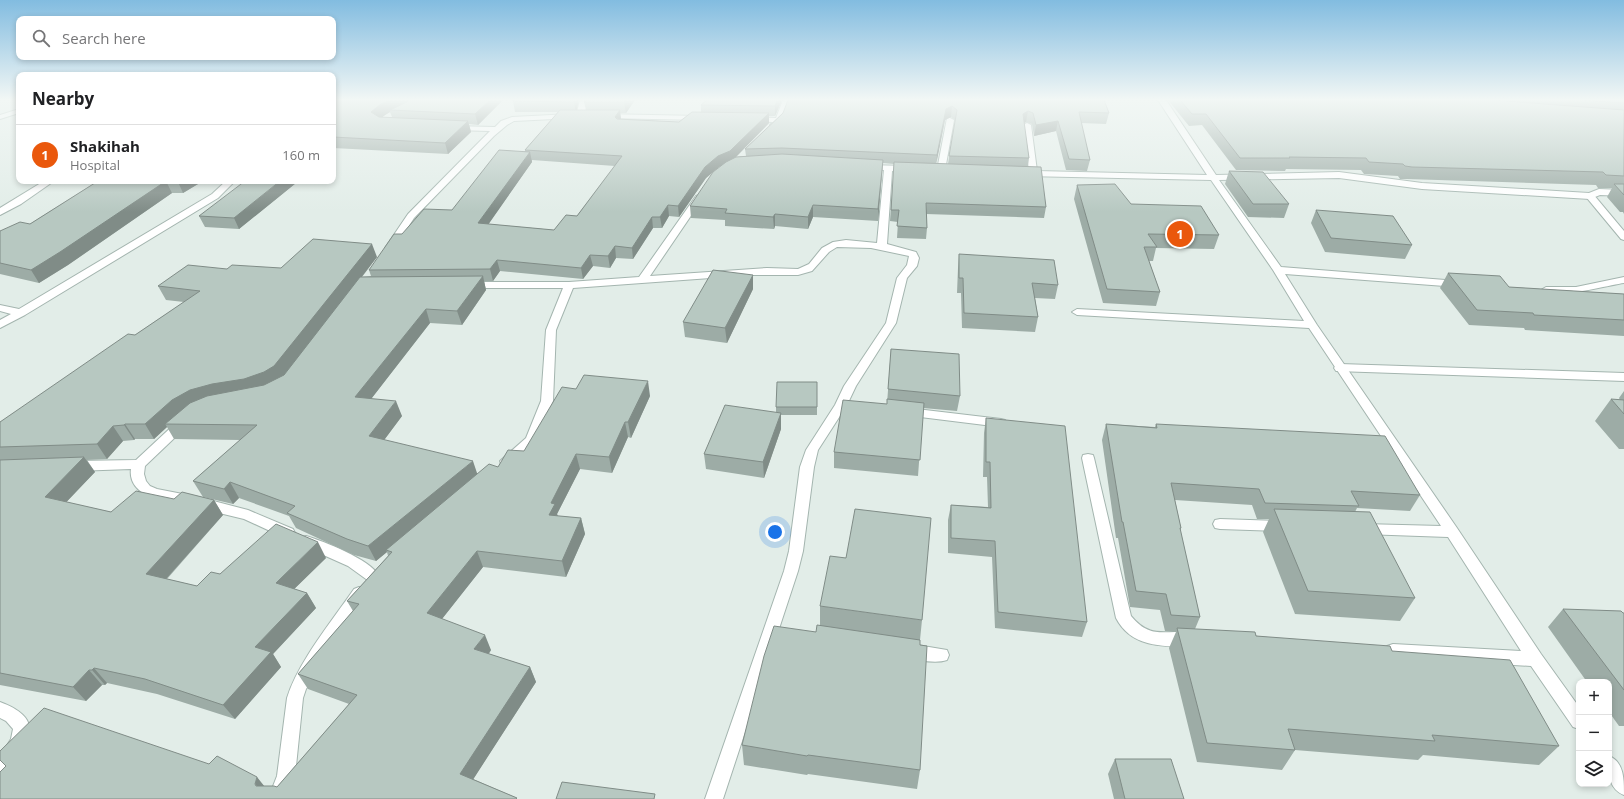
<!DOCTYPE html>
<meta charset="utf-8">
<style>
:root{--surface:#fff;--page:#f2f2f2;--text:#202124;--muted:#757577;--line:#e0e0e0;--accent:#ea580c}
body{margin:0;font-family:"Open Sans",sans-serif;background:var(--page);color:var(--text)}
.controls{position:absolute;right:12px;bottom:12px;display:grid;overflow:hidden;border-radius:8px;box-shadow:0 2px 6px #0003}
.controls button{width:36px;height:36px;display:grid;place-items:center;padding:0;border:0;border-bottom:1px solid var(--line);background:var(--surface);color:var(--text);font:20px sans-serif}
.you{position:absolute;left:775px;top:532px;width:14px;height:14px;margin:-10px;border:3px solid #fff;border-radius:50%;background:#1a73e8;box-shadow:0 0 0 6px #1a73e833}
.badge{display:grid;place-items:center;width:26px;height:26px;border-radius:50%;background:var(--accent);color:#fff;font-size:13px;font-weight:700}
.pin{position:absolute;translate:-50% -50%;border:2px solid #fff;box-shadow:0 1px 4px #0006}
.list{margin:0;padding:0;list-style:none}
h2{display:flex;justify-content:space-between;align-items:center;height:52px;margin:0;padding:0 16px;font-size:17px}
h2 small{font-size:13px;font-weight:400;color:var(--muted)}
.list li{display:grid;grid-template-columns:26px 1fr auto;gap:12px;align-items:center;box-sizing:border-box;height:60px;padding:0 16px;border-top:1px solid var(--line)}
.list b{display:block;font-size:15px;white-space:nowrap}
.list p{margin:0;font-size:13px;white-space:nowrap;color:var(--muted)}
.list em{font-size:13px;font-style:normal;color:var(--muted)}
.icon{flex:none;width:22px;height:22px;fill:none;stroke:currentColor;stroke-width:2;stroke-linecap:round;stroke-linejoin:round}
.map{position:relative;flex:none;width:1624px;height:799px;overflow:hidden}
.search{position:absolute;background:var(--surface);box-shadow:0 2px 6px #0003;left:16px;top:16px;width:320px;height:44px;display:flex;align-items:center;gap:10px;box-sizing:border-box;padding:0 14px;border-radius:8px;color:var(--muted);font-size:15px}
.panel{position:absolute;background:var(--surface);box-shadow:0 2px 6px #0003;left:16px;top:72px;width:320px;height:112px;border-radius:8px}
.map>svg:first-child{display:block}
.lines{fill:none;stroke-linecap:round;stroke-linejoin:round}
.lane-casing{stroke:#a4b5af;stroke-width:2}
.street-casing{stroke:#a4b5af;stroke-width:2}
.lane{fill:#fff;fill-rule:evenodd}
.street{fill:#fff;fill-rule:evenodd}
.wall{fill:#9daca6;fill-rule:evenodd}
.shaded-wall{fill:#808c87}
.building{fill:#b7c8c1;stroke:#808c87}
</style>
<div class="map">
<svg width="1624" height="799" viewBox="0 0 1624 799">
<rect width="100%" height="100%" fill="#e2ede8"/>
<g class="lines">
<g class="lane-casing">
<path id="lane" d="M1590,193L1593,194L1624,231V240L1621,239L1587,198L1586,196Z
M1340,364L1624,373V381L1336,371L1334,368L1336,365Z
M908,408L1001,419L1005,420L1007,423L1005,426L1001,427L904,415L902,412L904,409Z
M911,644L947,650L949,655L947,660C935,664 917,660 905,656L903,651L905,646Z"/>
</g>
<g class="street-casing">
<path id="street" d="M580,100H588L584,116L580,118L576,116Z
M783,100H791L783,120L777,127H771L770,125L773,122L753,121L749,119L753,117L776,118Z
M1158,100H1166L1216,175L1339,172L1422,183L1589,193L1599,189L1624,190V196L1600,195L1590,199L1422,189L1339,178L1219,180L1281,267L1458,281L1463,284L1458,287L1285,274L1317,325L1457,528L1541,654L1579,707V729L1573,727L1531,666L1393,658L1387,656L1385,651L1387,646L1393,644L1521,651L1448,537L1363,534L1358,533L1356,529L1358,525L1363,524L1441,526L1309,328L1077,315L1072,312L1077,309L1304,321L1273,270L1211,180L1025,176L1021,173L1022,171H1029L1023,125L1027,123L1031,125L1037,171L1207,175Z
M19,109V113L0,119V115Z
M571,114L575,116L574,118L514,121L507,125L494,136L414,218L393,250H387L385,248L408,214L490,131L454,130H451V126L495,127L501,121L512,117Z
M602,114L701,116L705,118L701,120L605,118L601,116Z
M947,118H950L954,120L945,170L941,173L937,170Z
M864,165L909,166L913,169L909,172L892,171L887,244L916,252L919,258L917,266L907,278L896,323L856,386L847,405L818,450L814,467L803,551L798,571L723,799H705L784,571L789,551L800,467L806,450L835,405L844,386L886,323L897,278L907,265L909,256L871,248L837,247L829,252L812,271L798,275H752L573,288L556,330L553,401L535,443L511,464L506,466L501,464L500,461L526,438L541,401L546,330L563,288H469L464,285L469,282H569L639,277L696,196L699,195L703,198L650,276L767,268L798,269L809,264L822,248L833,242L846,240L877,243L884,170L864,169L863,167Z
M44,181H54L21,204L0,215V208Z
M226,181H235L218,198L25,315L0,328V320L11,314L0,311V305L19,309L212,194Z
M1624,277V283C1609,285 1550,301 1541,290L1546,287H1576Z
M183,419L187,420L189,423L187,426L145,466L144,474L146,481L150,486L157,489L198,497L248,510L293,529L295,533L293,537L288,538L283,537L244,519L149,496C138,492 129,482 131,469L75,471L70,469L68,466L70,463L75,461L136,460L179,420Z
M1088,454L1093,455L1094,458L1131,616C1153,643 1169,626 1195,635L1197,640L1195,645L1189,647C1161,646 1131,647 1116,618L1082,458L1083,455Z
M1220,519L1281,521L1286,522L1288,526L1286,530L1281,531L1220,529L1215,528L1213,524L1215,520Z
M306,536C323,541 371,560 378,575L376,579L371,581L366,579L348,566L301,545L299,541L301,537Z
M359,587L364,589L367,593L364,597L306,689L303,698L295,776L288,799H268L277,776L287,698C298,662 332,621 354,589Z
M0,702C32,714 38,729 19,759C14,767 9,775 0,779V756L11,739L13,729L6,721L0,718Z
M1609,756C1624,762 1624,779 1624,795C1607,788 1609,771 1609,756Z"/>
</g>
<use href="#lane" class="lane"/>
<use href="#street" class="street"/>
</g>
<path class="wall" d="M333,100H503L478,125L469,124L471,132L448,154L333,148ZM390,112L392,117H382L385,115Z
M514,100H579L576,110H586L584,102L585,100H635L626,113H620L621,119L679,122L701,112V105L707,100H782L775,116H769V123L736,157L746,156L745,149L783,113L1104,100L1109,113L1106,124L1081,123L1090,160L1087,171L1066,170L1056,131L1034,136L1032,124L1026,122L1024,123L1029,158L1028,166L1046,207L1044,218L926,214L927,228L926,239L897,238L898,222L890,221L894,164L883,163L878,221L813,217L808,229L775,226L774,229L725,226V220L691,218L690,206L721,166L719,167L706,178L679,217L669,216L662,228H653L633,259L616,258L610,268L593,266L583,279L500,271L493,281H484L486,290L462,325L430,323L371,399L402,416L384,440L477,474L498,467L524,451L650,396L631,438L628,437L612,473L580,469L557,514L558,516L581,518L585,534L566,577L483,567L442,619L491,650L489,654L530,667L536,682L473,779L517,798V799H0L264,786L277,787L349,704L308,689L298,674L353,611L347,601L388,556L387,552L376,561L354,555L296,528L289,516L239,498L233,504L203,497L193,481L240,440L174,439L167,427L154,439H135L134,440L123,441L107,459L87,460L95,472L66,502L111,512L174,499L214,500L223,515L167,579L197,586L220,574L326,558L294,589L307,593L316,608L273,654L281,667L235,719L157,694L107,683L105,685H102L86,701L0,685V422L135,335L184,302L166,300L158,286L227,269L281,268L377,257L362,277L371,276L369,270L402,234L452,210L525,151V150L558,112H515L513,101ZM951,117L955,120L948,164L936,163L945,120ZM532,160L615,166L577,216L554,230L488,224L532,162Z
M1168,100H1624V214L1623,212H1620L1607,197L1612,188H1598L1596,185L1406,179H1400L1398,176L1364,174L1361,170L1286,169L1285,171L1236,170L1202,125L1189,126Z
M1229,171L1289,204L1284,218L1248,217L1225,184Z
M98,181H203L183,193H172L68,265L39,283L0,274V231L30,224Z
M296,183L239,229L205,227L199,216Z
M1077,185L1219,235L1214,249L1156,248L1153,261H1149L1160,292L1156,306L1103,303L1074,199Z
M1316,210L1412,245L1405,259L1325,252L1311,223Z
M959,254L1058,285L1055,299L1035,298L1038,317L1035,332L962,328L961,293H957L958,268Z
M1448,273L1509,287L1624,294V336L1525,330L1524,328L1469,325L1440,288Z
M753,275V289L727,343L685,337L683,322Z
M891,349L960,396L957,411L923,408L918,476L834,468V452L887,404Z
M817,382V415H781V429L764,478L706,469L704,454L776,412V407Z
M1624,391V449H1619L1595,421L1611,399L1620,400L1619,398Z
M986,418L1087,622L1082,637L995,628L992,557L948,553V520L951,505L988,507L987,477H983L984,433Z
M1106,424L1155,427L1156,424L1420,495L1410,511L1357,508L1355,512L1415,598L1400,621L1295,614L1263,532L1269,519H1257L1252,505L1175,500L1181,528L1180,531L1200,617L1195,629L1392,651L1559,746L1539,765L1423,755L1418,760L1295,750L1282,770L1197,762L1169,648L1176,632L1165,631L1160,610L1130,607L1118,538H1116L1102,440Z
M820,606L922,620L920,640V770L917,789L808,774L807,775L744,765L742,745L820,626Z
M1563,609L1624,613V726H1619L1609,712V682H1587L1548,627Z
M1115,759L1184,799H1114L1108,774Z"/>
<path class="shaded-wall" d="M390,100H414L390,110V112L385,115L375,123L371,112L381,104Z
M490,100H503L478,125L475,114Z
M574,100H579L576,113L574,102Z
M626,100H635L626,113L624,102Z
M777,100H782L775,116V106Z
M952,106L951,117L945,120L936,165L937,155L946,109Z
M620,110L621,120L615,117Z
M1028,111L1026,122L1022,124L1023,114Z
M769,113V123L731,162L719,167L706,178L679,217L678,206L705,167Z
M468,121L471,132L448,154L445,143Z
M1058,121L1056,131L1034,136L1036,125Z
M530,152L532,162L481,235L478,223Z
M883,160L882,171L878,221V209Z
M166,181L172,193L68,265L39,283L31,270Z
M178,181H203L183,193L178,182Z
M280,181H295L296,183L239,229L234,218Z
M668,205L669,216L662,228L660,217Z
M813,205V217L808,229V217Z
M775,214V226L774,229L773,217Z
M652,217L653,228L633,259L632,248Z
M372,244L377,257L281,381L165,424L167,427L154,439L145,424L172,400Z
M615,246L616,258L610,268L608,256Z
M590,255L593,266L583,279L581,268Z
M497,260L500,271L493,281L490,269Z
M753,275V289L727,343L725,328Z
M483,276L486,290L462,325L457,311Z
M426,309L430,323L361,412L355,397Z
M648,381L650,396L631,438L628,422Z
M396,401L402,416L376,451L369,436Z
M781,413V429L764,478L763,462Z
M625,422L628,437L612,473L609,457Z
M125,424L135,439L134,440L124,425Z
M113,426L123,441L107,459L97,444Z
M576,454L580,469L557,514L559,520L549,515L551,503Z
M84,457L95,472L57,512L45,497Z
M473,461L478,476L386,550L387,552L376,561L368,546Z
M230,482L239,498L233,504L224,489Z
M214,500L223,515L157,589L146,574Z
M581,518L585,534L566,577L562,561Z
M318,542L326,558L285,598L276,583Z
M477,551L483,567L434,629L427,613Z
M307,593L316,608L273,654L281,667L235,719L223,705L255,647Z
M485,635L491,650L480,665L474,649Z
M530,667L536,682L467,789L460,774Z
M94,668L107,683L105,685L92,670Z
M89,670L102,685L86,701L73,687Z
M257,777L269,792L267,799L255,784Z"/>
<path class="building" d="M333,100H390L381,104L371,112L379,117L468,121L445,143L333,137Z
M411,100H490L475,114L390,110Z
M514,100H574V102L513,101Z
M585,100H626L624,102H584Z
M707,100H777L775,106L701,105Z
M788,100H1104L1109,113L1079,112L1090,160L1069,159L1058,121L1036,125L1033,113L1028,111L1023,114L1029,158L949,156L957,110L952,106L946,109L937,155L782,148L745,149L783,113Z
M1180,100H1492L1624,110V176L1606,175L1603,172L1412,167L1405,166L1403,164L1369,162L1366,158L1289,157L1290,158H1240L1206,114H1192Z
M1582,100H1624V103Z
M560,110H620L615,117L617,119L679,122L692,112L769,113L730,151L718,156L705,167L678,206L668,205L660,217H652L632,248L615,246L608,256L590,255L581,268L497,260L490,269L369,270L394,234H402L424,209L452,210L499,150L530,152L478,223L554,230L566,215L577,216L622,156L525,150Z
M782,154L883,160L878,209L813,205L808,217L775,214L773,217L725,213L727,209L690,206L713,172L726,162L736,157Z
M894,162L1041,167L1046,207L926,203L927,228L897,226L899,210H891Z
M1229,171L1263,172L1289,204H1253Z
M98,181H166L60,252L31,270L0,263V231L20,222L30,224Z
M245,181H280L234,218L199,216Z
M1115,184L1131,204L1201,206L1219,235L1148,234L1157,247H1144L1160,292L1107,289L1077,185Z
M1614,184H1624V195Z
M1316,210L1393,216L1412,245L1331,238Z
M313,239L372,244L274,366L264,372L244,379L212,384L190,390L172,400L145,424H125L124,425L113,426L97,444L0,447V422L128,334L135,335L200,291L158,286L188,265L227,269L232,265L281,268Z
M959,254L1054,260L1058,285L1032,283L1038,317L964,313L963,278H959Z
M713,270L753,275L725,328L683,322Z
M1448,273L1500,276L1509,287L1624,294V320L1534,315L1533,313L1477,310Z
M483,276L457,311L426,309L355,397L396,401L369,436L473,461L368,546L347,539L287,513L295,506L230,482L224,489L193,481L257,425L165,424L190,403L207,396L264,385L284,375L360,277Z
M891,349L959,354L960,396L888,389Z
M584,375L648,381L628,422H625L609,457L576,454L551,503L555,504L549,515L581,518L562,561L477,551L427,613L485,635L474,649L530,667L460,774L517,798L516,799H0V772L6,766L0,760V751L44,708L209,764L217,756L257,777L255,784L256,786H274L277,787L357,695L298,674L359,604L347,601L392,552L386,550L489,464L498,467L508,450L524,451L562,387L576,389Z
M777,382H817V407H776Z
M887,399L924,403L920,460L834,452L843,400L887,404Z
M1611,399L1624,400V414Z
M725,405L781,413L763,462L704,454Z
M986,418L1065,426L1087,622L998,612L995,541L951,538V505L991,508L990,462H986Z
M1106,424L1157,428L1156,424L1385,436L1420,495L1351,491L1359,506L1265,503L1259,489L1171,483L1181,528H1180L1200,617L1171,615L1166,594L1136,591L1123,522H1122Z
M84,457L45,497L111,512L136,491L174,499L182,492L214,500L146,574L197,586L211,572L220,574L276,524L318,542L276,583L307,593L255,647L271,652L223,705L145,679L94,668L92,670H89L73,687L0,673V460Z
M855,509L931,518L922,620L820,606L830,556L846,558Z
M1274,509L1370,512L1415,598L1308,591Z
M1563,609L1621,611L1623,613H1624V690Z
M817,625L920,640V645L927,646L920,770L808,755L807,756L742,745L764,656L774,626L816,632Z
M1177,628L1255,632L1256,636L1390,646L1392,651L1510,660L1559,746L1432,735L1435,741L1288,729L1295,750L1207,743Z
M1115,759H1171L1184,799H1125Z
M562,782L655,794L654,799H556Z"/>
<linearGradient id="sky" x2="0" y2="1"><stop stop-color="#82bce0"/><stop offset="0.47" stop-color="#f2f7f5"/><stop offset="1" stop-color="#f2f7f5" stop-opacity="0"/></linearGradient>
<rect width="1624" height="212" fill="url(#sky)"/>
</svg>
<div class="controls">
<button>+</button>
<button>−</button>
<button><svg class="icon" aria-label="layers" viewBox="0 0 24 24"><path d="M12 4l9 5-9 5-9-5zM3 14l9 5 9-5"/></svg></button>
</div>
<div class="you"></div>
<div class="pin badge" style="left:1180px;top:234px">1</div>
<div class="search"><svg class="icon" aria-label="search" viewBox="0 0 24 24"><circle cx="10" cy="10" r="6"/><path d="M15 15l6 6"/></svg>Search here</div>
<section class="panel">
<h2>Nearby<small></small></h2>
<ul class="list">
<li><span class="badge">1</span><div><b>Shakihah</b><p>Hospital</p></div><em>160 m</em></li>
</ul>
</section>
</div>
